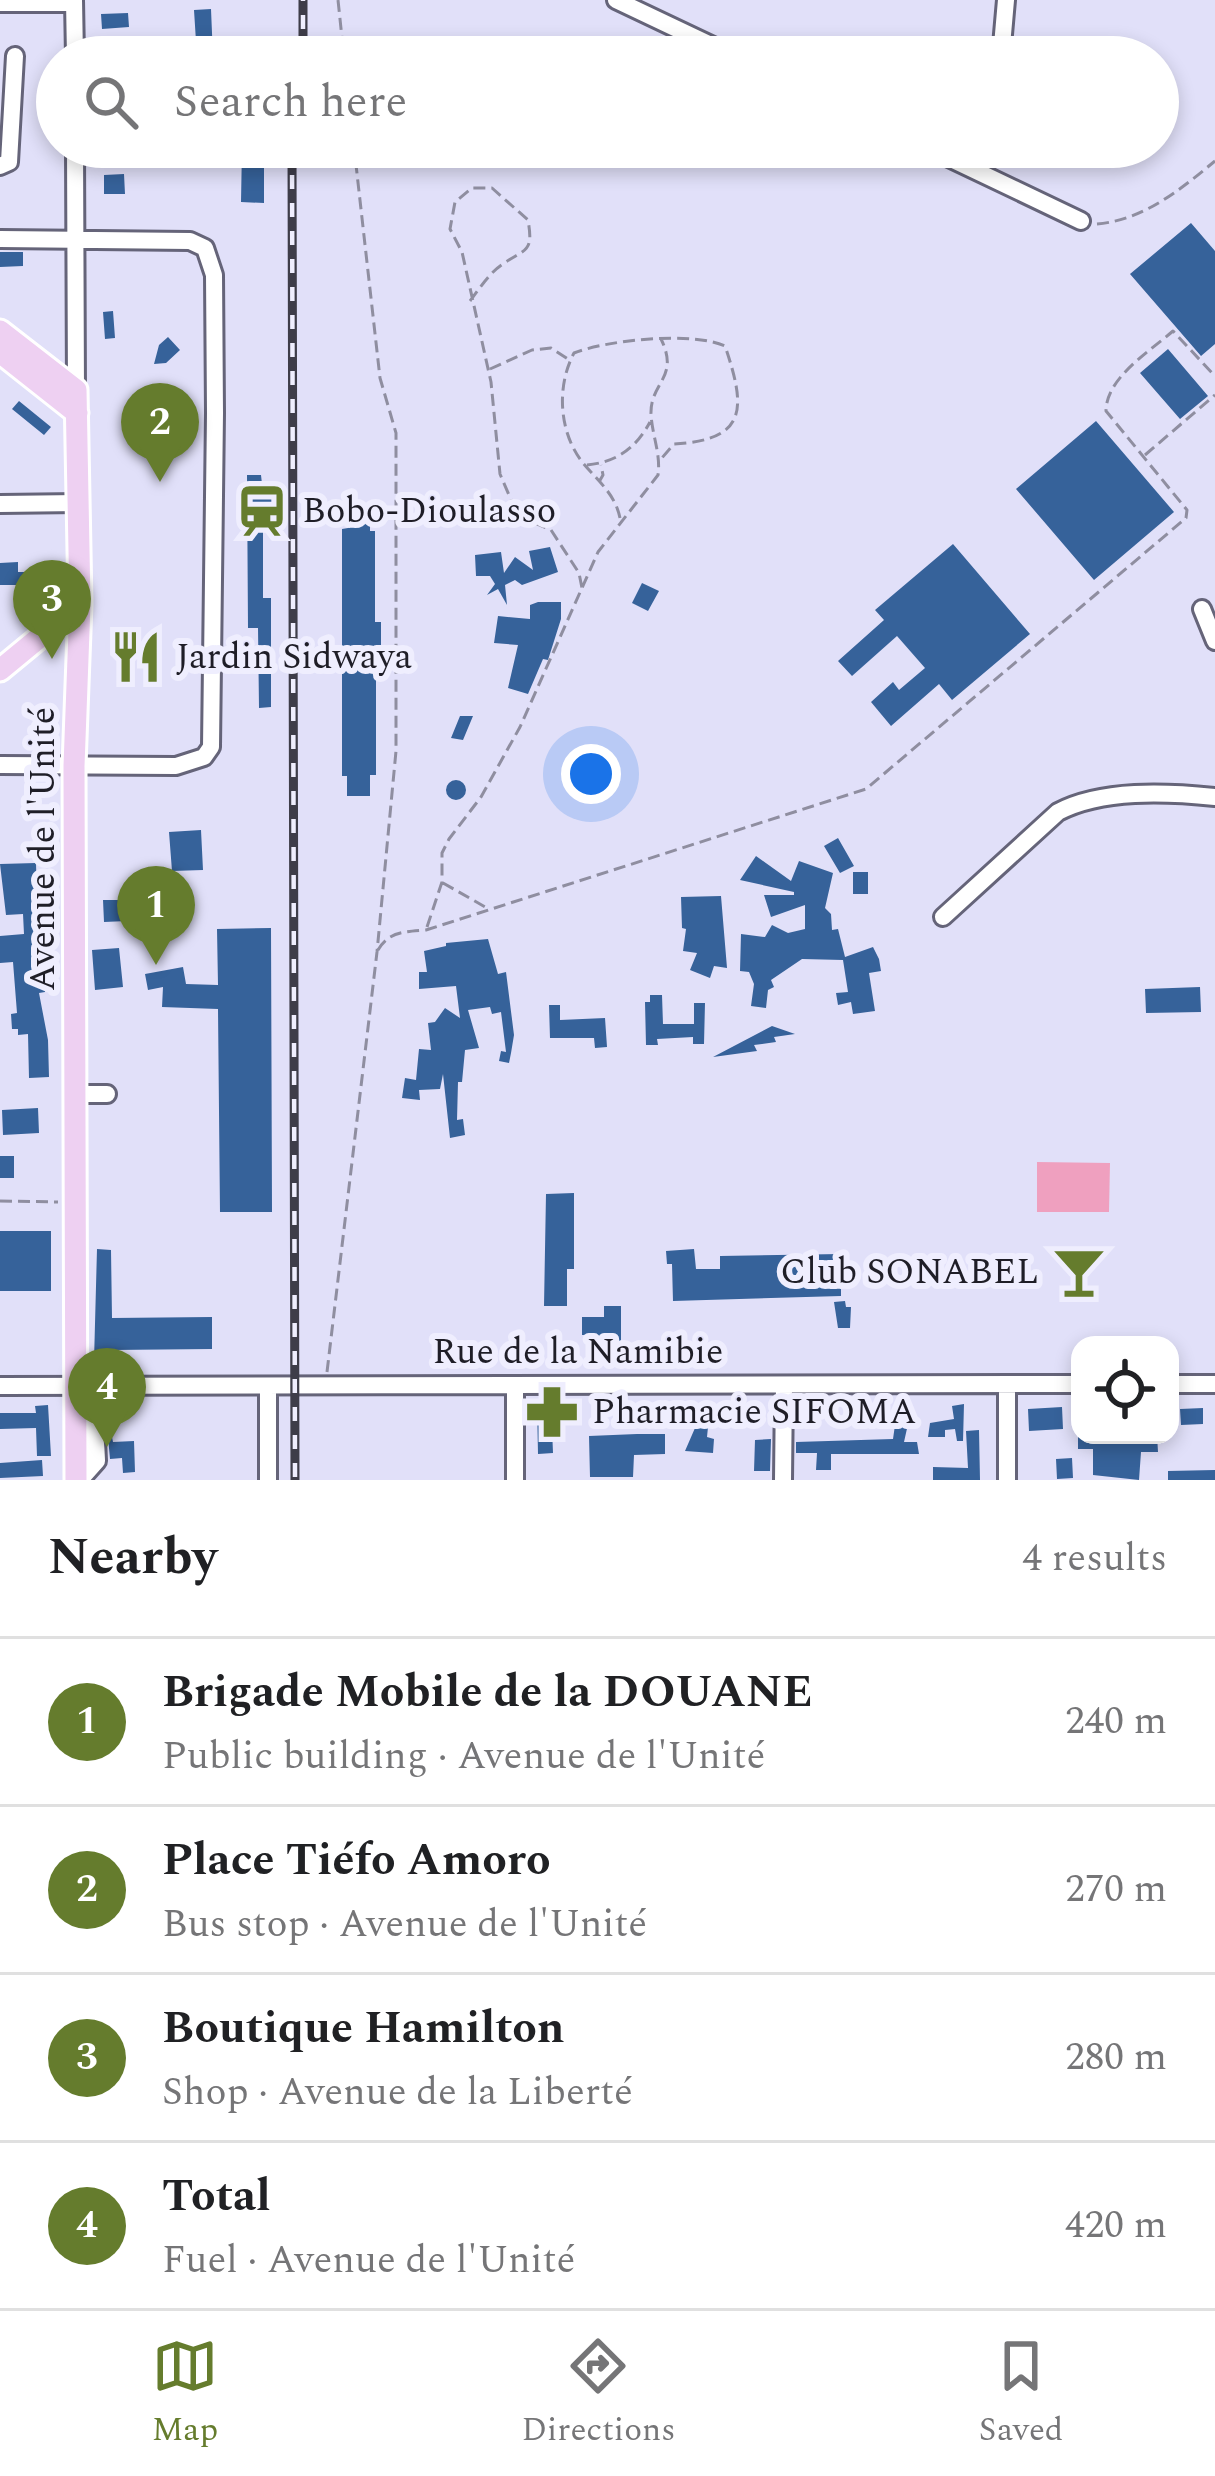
<!DOCTYPE html>
<meta charset="utf-8">
<style>
:root{--surface:#fff;--page:#f2f2f2;--text:#202124;--muted:#757577;--line:#e0e0e0;--accent:#657c2d}
body{margin:0;font-family:Spectral,serif;background:var(--page);color:var(--text)}
.controls{position:absolute;right:36px;bottom:36px;display:grid;overflow:hidden;border-radius:24px;box-shadow:0 6px 18px #0003}
.controls button{width:108px;height:108px;display:grid;place-items:center;padding:0;border:0;border-bottom:3px solid var(--line);background:var(--surface);color:var(--text);font:60px sans-serif}
.you{position:absolute;left:591px;top:774px;width:42px;height:42px;margin:-30px;border:9px solid #fff;border-radius:50%;background:#1a73e8;box-shadow:0 0 0 18px #1a73e833}
.badge{display:grid;place-items:center;width:78px;height:78px;border-radius:50%;background:var(--accent);color:#fff;font-size:39px;font-weight:700}
.pin{position:absolute;translate:-50% -99px;filter:drop-shadow(0 3px 6px #0008)}
.pin::after{content:'';position:absolute;top:63px;width:42px;height:36px;background:inherit;clip-path:polygon(0 0,100% 0,50% 100%)}
.list{margin:0;padding:0;list-style:none}
h2{display:flex;justify-content:space-between;align-items:center;height:156px;margin:0;padding:0 48px;font-size:51px}
h2 small{font-size:39px;font-weight:400;color:var(--muted)}
.list li{display:grid;grid-template-columns:78px 1fr auto;gap:36px;align-items:center;box-sizing:border-box;height:168px;padding:0 48px;border-top:3px solid var(--line)}
.list b{display:block;font-size:45px;white-space:nowrap}
.list p{margin:0;font-size:39px;white-space:nowrap;color:var(--muted)}
.list em{font-size:39px;font-style:normal;color:var(--muted)}
.icon{flex:none;width:66px;height:66px;fill:none;stroke:currentColor;stroke-width:2;stroke-linecap:round;stroke-linejoin:round}
.map{position:relative;flex:none;width:1215px;height:1480px;overflow:hidden}
.search{position:absolute;background:var(--surface);box-shadow:0 6px 18px #0003;left:36px;right:36px;top:36px;height:132px;display:flex;align-items:center;gap:30px;box-sizing:border-box;padding:0 42px;border-radius:66px;color:var(--muted);font-size:45px}
.sheet{height:828px;background:var(--surface)}
nav{display:flex;justify-content:space-around;align-items:center;box-sizing:border-box;height:168px;border-top:3px solid var(--line);background:var(--surface);font-size:33px;color:var(--muted)}
nav a{display:grid;justify-items:center;gap:6px}
nav .on{color:var(--accent)}
.map>svg:first-child{display:block}
.green{fill:#efa0bf}
.building{fill:#36629a}
.lines{fill:none;stroke-linecap:round;stroke-linejoin:round}
.minor-casing{stroke:#656479;stroke-width:22}
.major-casing{stroke:#fff;stroke-width:27}
.path{stroke:#8f8ea0;stroke-width:3;stroke-dasharray:12 6;stroke-linecap:butt}
.minor{stroke:#fff;stroke-width:16}
.major{stroke:#eed0f2;stroke-width:21}
.rail-casing{stroke:#3e3d49;stroke-width:9}
.rail{stroke:#efeefe;stroke-width:4.5;stroke-dasharray:14;stroke-linecap:butt}
.labels{text-anchor:middle;dominant-baseline:central;stroke-width:12;stroke-linejoin:round;paint-order:stroke}
.poi-label{font-size:36px;fill:#1f1e27;stroke:#efeefe;text-anchor:start}
.street-label{font-size:36px;fill:#1f1e27;stroke:#efeefe}
</style>
<div class="map">
<svg width="1215" height="1480" viewBox="0 0 1215 1480">
<rect width="100%" height="100%" fill="#e1e0f9"/>
<path class="green" d="M1037,1162L1110,1163L1109,1212H1037Z"/>
<path class="building" d="M211,9L213,57H197L194,10Z
M128,13L129,27L102,29L101,14Z
M152,36L154,57H135L134,37Z
M173,147H197L198,163L175,165Z
M242,147H264V203L241,202Z
M124,174L125,194H104V175Z
M1191,223L1215,251V344L1201,356L1130,274Z
M0,252H23V266L0,267Z
M113,311L115,338L105,339L103,312Z
M168,337L180,350L166,363L154,364L159,345Z
M1168,349L1208,396L1180,419L1140,373Z
M19,401L51,427L44,435L12,409Z
M1096,421L1174,512L1094,580L1016,489Z
M247,475H261L262,484L272,483V528H263V598H271V707L259,708L258,628H248Z
M370,517V531H375V622H381V668L376,669V775H370V796H347V776H342V529L348,528V518Z
M953,544L1030,634L952,700L939,684L891,726L871,702L893,682L899,690L925,668L897,636L852,676L838,661L884,620L875,610Z
M550,547L558,572L522,585L515,580L505,585L507,605L498,589L487,595L495,584L490,576H476L475,555L501,552L504,573L515,557L533,570L529,551Z
M18,562V572H26V585H0V563Z
M642,583L659,591L648,611L632,603Z
M538,602H561V619L548,660L543,659L528,694L508,688L518,645L494,643L498,616L530,619V605Z
M460,716H473L463,740L451,738Z
M446 790a10 10 0 1 1 20 0a10 10 0 1 1-20 0Z
M201,830L203,870L172,871L169,832Z
M838,838L854,866L840,873L824,846Z
M756,856L791,881L799,861L833,873L825,908L831,914L832,930L838,929L845,957L873,947L879,959L881,971L869,973L875,1011L853,1014L851,1002L838,1005L836,993L848,992L843,960L802,959L771,980L774,987L768,990L766,1008L751,1006L754,984L749,972L740,971L741,934L765,937L772,925L788,933L805,929V905L771,917L764,895H794V892L740,880Z
M36,863L37,899L47,898L45,992L39,993L48,1040L49,1077L29,1078L28,1034L18,1035V1029H12L11,1014L17,1013L13,962L0,963V936L24,934L23,914L6,915L0,864Z
M853,872H868V894H853Z
M721,896L727,968L714,966L710,978L690,970L697,953L683,951L686,929L682,928L681,897Z
M103,900H127V921L104,922Z
M271,928L272,1212H220L218,1009L162,1007L163,987L148,990L145,974L183,967L186,984L218,985L217,929Z
M488,939L498,974L506,972L514,1035L511,1053L509,1063L499,1061L501,1051L506,1052L501,1012L492,1014L490,1007L468,1010L479,1048L465,1050L462,1082H458L457,1120L463,1119L465,1135L450,1138L443,1074L440,1089L419,1090L420,1100L402,1098L405,1078L416,1080L419,1049L431,1050L428,1023L435,1022L445,1008L460,1018L456,986L419,989V972H427L424,951L446,946V943Z
M119,948L123,987L95,990L92,950Z
M1200,987L1201,1012L1146,1013L1145,989Z
M650,995H662L663,1024H694V1003H705L704,1044H693V1037L657,1039L658,1045H646L645,1002H650Z
M549,1005H560V1020L605,1018L607,1047L595,1048L594,1038H550Z
M772,1026L795,1034L774,1037L776,1042L754,1045L757,1051L713,1057Z
M38,1108L39,1133L3,1135L2,1110Z
M0,1156H14V1178H0Z
M574,1193V1269H567V1306H544L546,1194Z
M0,1231H51V1291H0Z
M97,1249L111,1250L112,1318L212,1317V1349L112,1350V1362L94,1361Z
M694,1249L696,1269H720V1256L841,1254V1296L673,1301L672,1264H667L666,1251Z
M845,1301L846,1307H851L850,1328H838L834,1302Z
M604,1306H621V1347L597,1348V1335H582V1317H604Z
M561,1402L563,1427L552,1428L553,1453L538,1454L537,1404Z
M964,1404L963,1441H957L955,1429L945,1430V1437H928L930,1423L954,1419L952,1406Z
M48,1405L51,1456H37L36,1428L0,1429V1413H36L35,1406Z
M1062,1407L1063,1429L1029,1431L1028,1409Z
M1203,1408V1424L1181,1425L1180,1409Z
M908,1424L904,1442H917L919,1454H831V1470H816L817,1453H796V1442L893,1439L895,1425Z
M708,1427L707,1437L714,1439L713,1453L685,1451L695,1428Z
M979,1430L980,1480H933V1467L968,1468L966,1431Z
M637,1434H665V1454L634,1455L633,1477H590L589,1436Z
M1078,1435H1157L1158,1452H1141L1139,1480L1093,1475V1449H1078Z
M108,1437H112L113,1442L134,1441L135,1472L123,1473L122,1458L110,1459Z
M771,1439L770,1471H754L755,1440Z
M1072,1458L1073,1478L1057,1479L1056,1459Z
M42,1460L43,1476L0,1478V1463Z
M1215,1470V1480H1168V1471Z"/>
<g class="lines">
<g class="minor-casing">
<path id="minor" d="M74,0L75,57
M616,0L736,57
M0,3H74
M1001,57L1006,0
M75,147L76,390
M926,147L1081,221
M0,166L9,162L15,56
M0,239L190,241L205,248L214,275L215,413L211,747L204,757L176,766L0,765
M0,504L79,503
M1202,609L1215,641
M943,917L1058,812C1102,789 1166,792 1215,797
M75,1094H107
M1007,1384V1480
M1170,1384H1215
M0,1386L1080,1384
M268,1386V1480
M75,1402C96,1421 96,1433 97,1461L80,1480
M515,1480V1386
M783,1480L784,1385"/>
</g>
<g class="major-casing">
<path id="major" d="M0,331L76,390L80,604L74,766L76,1480
M0,352L77,413
M0,670L80,604"/>
</g>
<path class="path" d="M338,0L344,57
M1097,224C1144,220 1181,189 1215,161
M470,301C480,288 489,273 503,264C525,248 534,254 528,220L492,188H472L455,202L450,229L462,252L491,382L500,474L518,516L551,530L579,573L582,588
M490,369L532,350L551,348L568,359
M1145,455L1215,395
M587,465C617,462 636,448 650,422
M599,482L603,475L601,465
M620,518C615,494 599,482 583,463C559,433 556,387 574,353C607,340 693,331 725,346C746,408 748,440 674,444L661,459
M443,883L487,908
M427,927L442,882V853L449,839L481,797L520,727L598,552L658,475C661,454 652,435 651,414C650,382 680,378 661,339
M378,950C389,931 405,932 426,930L866,789L1186,518L1187,510L1106,411C1106,378 1150,351 1173,331L1212,373L1215,371
M0,1201L58,1202
M327,1372L377,952L396,751V433L380,378L354,147"/>
<use href="#minor" class="minor"/>
<use href="#major" class="major"/>
<g class="rail-casing">
<path id="rail" d="M303,57V0
M292,147L295,1480"/>
</g>
<use href="#rail" class="rail"/>
</g>
<defs>
<g id="station-bare" transform="scale(4.14)"><path d="M-3-6H3Q5-6 5-4V2Q5 4 3 4L4.5 6H3L1.5 4h-3L-3 6H-4.5L-3 4Q-5 4-5 2V-4Q-5-6-3-6ZM-3.5-4v3h7v-3ZM-3.5 1v1.5H-2V1ZM2 1v1.5H3.5V1Z" fill="#657c2d" stroke="#efeefe" stroke-width="2.5" paint-order="stroke"/></g>
<g id="restaurant-bare" transform="scale(4.14)"><path d="M-5-6h1v4h1v-4h1v4h1v-4h1v5L-1.5 .5V6h-2V.5L-5-1ZM5-6V6H3V1.5H1.5Q1.5-4 5-6Z" fill="#657c2d" stroke="#efeefe" stroke-width="2.5" paint-order="stroke"/></g>
<g id="bar-bare" transform="scale(4.14)"><path d="M-6-5H6L.8 .8V4.5H3.5V6h-7V4.5H-.8V.8Z" fill="#657c2d" stroke="#efeefe" stroke-width="2.5" paint-order="stroke"/></g>
<g id="pharmacy-bare" transform="scale(4.14)"><path d="M-2-6h4v4h4v4h-4v4h-4v-4h-4v-4h4Z" fill="#657c2d" stroke="#efeefe" stroke-width="2.5" paint-order="stroke"/></g>
</defs>
<g fill-rule="evenodd">
<use href="#station-bare" x="262" y="511"/>
<use href="#restaurant-bare" x="136" y="657"/>
<use href="#bar-bare" x="1079" y="1272"/>
<use href="#pharmacy-bare" x="552" y="1412"/>
</g>
<g class="labels">
<g class="poi-label">
<text x="302" y="511">Bobo-Dioulasso</text>
<text x="176" y="657">Jardin Sidwaya</text>
<text x="1039" y="1272" text-anchor="end">Club SONABEL</text>
<text x="592" y="1412">Pharmacie SIFOMA</text>
</g>
<g class="street-label">
<text transform="translate(43 849) rotate(-90)">Avenue de l'Unité</text>
<text x="578" y="1352">Rue de la Namibie</text>
</g>
</g>
</svg>
<div class="controls">
<button><svg class="icon" aria-label="locate" viewBox="0 0 24 24"><circle cx="12" cy="12" r="6"/><path d="M12 2v4M12 18v4M2 12h4M18 12h4"/></svg></button>
</div>
<div class="you"></div>
<div class="pin badge" style="left:156px;top:965px">1</div>
<div class="pin badge" style="left:160px;top:482px">2</div>
<div class="pin badge" style="left:52px;top:659px">3</div>
<div class="pin badge" style="left:107px;top:1447px">4</div>
<div class="search"><svg class="icon" aria-label="search" viewBox="0 0 24 24"><circle cx="10" cy="10" r="6"/><path d="M15 15l6 6"/></svg>Search here</div>
</div>
<section class="sheet">
<h2>Nearby<small>4 results</small></h2>
<ul class="list">
<li><span class="badge">1</span><div><b>Brigade Mobile de la DOUANE</b><p>Public building · Avenue de l'Unité</p></div><em>240 m</em></li>
<li><span class="badge">2</span><div><b>Place Tiéfo Amoro</b><p>Bus stop · Avenue de l'Unité</p></div><em>270 m</em></li>
<li><span class="badge">3</span><div><b>Boutique Hamilton</b><p>Shop · Avenue de la Liberté</p></div><em>280 m</em></li>
<li><span class="badge">4</span><div><b>Total</b><p>Fuel · Avenue de l'Unité</p></div><em>420 m</em></li>
</ul>
</section>
<nav>
<a class="on"><svg class="icon" aria-label="map" viewBox="0 0 24 24"><path d="M3 6l6-2 6 2 6-2v14l-6 2-6-2-6 2zM9 4v14M15 6v14"/></svg>Map</a>
<a><svg class="icon" aria-label="directions" viewBox="0 0 24 24"><path d="M12 3l9 9-9 9-9-9zM9 14v-3h6M13 9l2 2-2 2"/></svg>Directions</a>
<a><svg class="icon" aria-label="saved" viewBox="0 0 24 24"><path d="M7 4h10v16l-5-4-5 4z"/></svg>Saved</a>
</nav>
